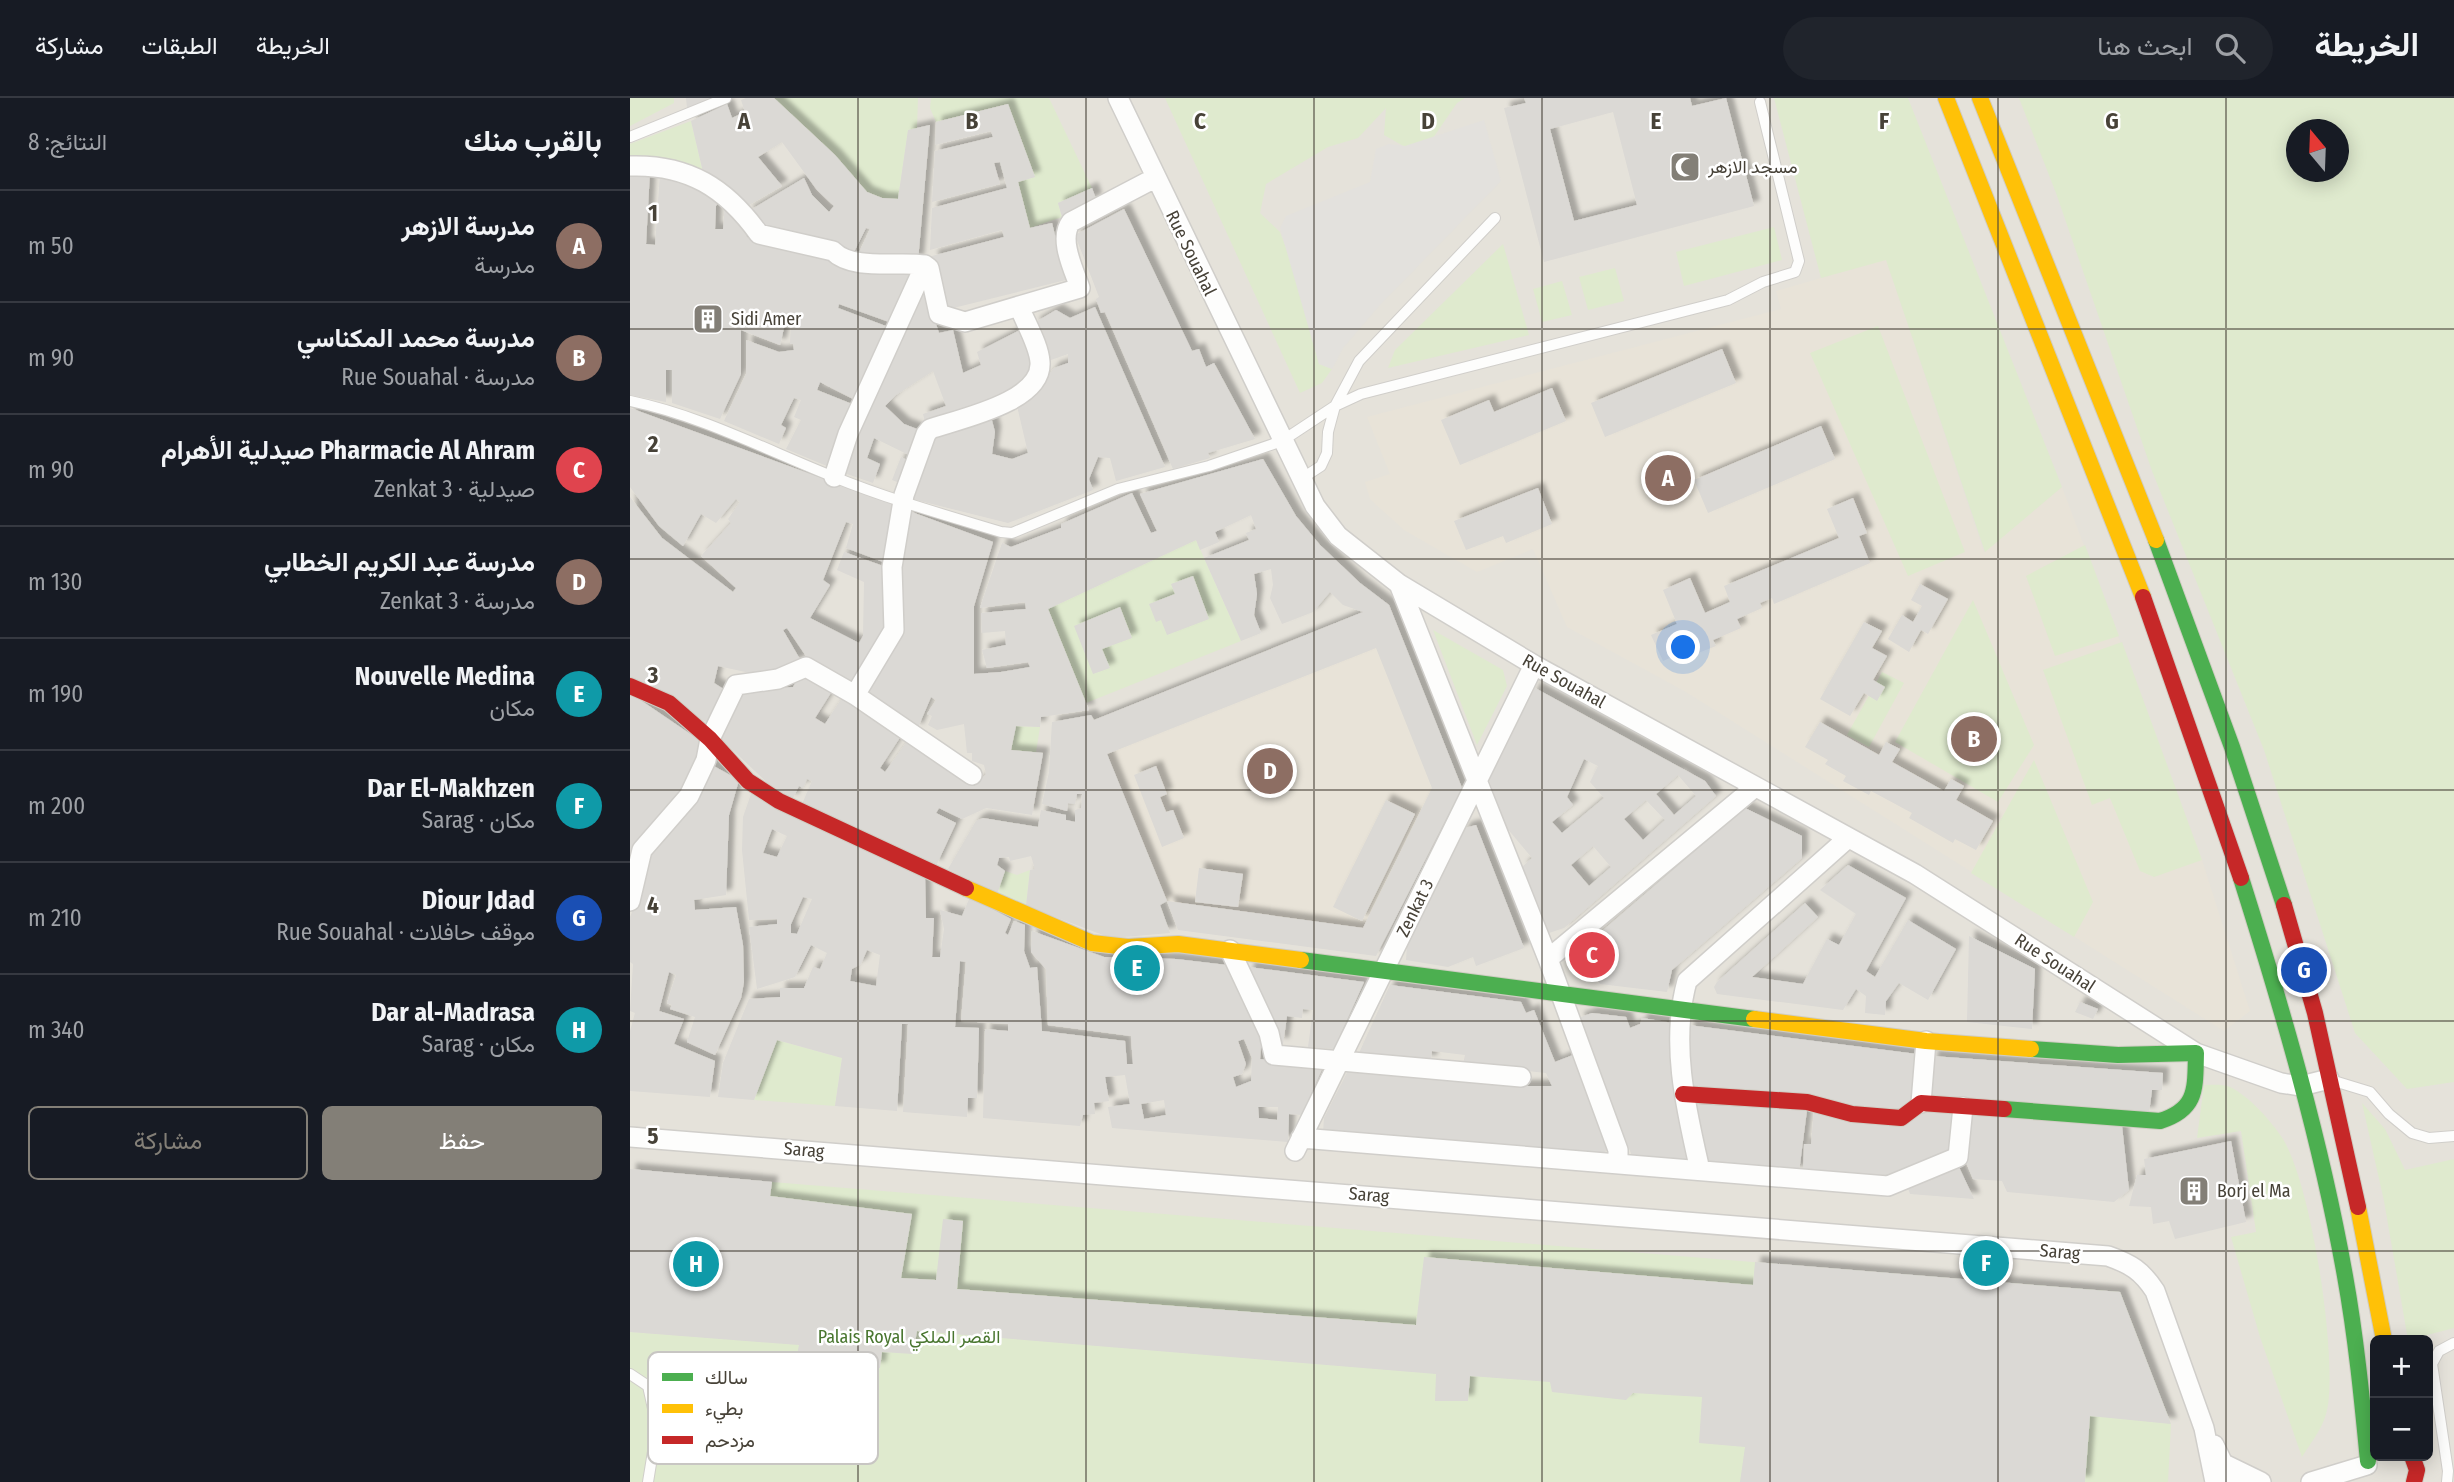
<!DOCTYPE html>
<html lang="ar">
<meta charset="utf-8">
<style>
:root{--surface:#171b24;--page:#20242c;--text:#f1f3f6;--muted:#9ea1a6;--line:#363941;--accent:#837f77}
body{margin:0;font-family:"Fira Sans Condensed",Vazirmatn,sans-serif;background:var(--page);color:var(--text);direction:rtl}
.controls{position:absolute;right:21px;bottom:21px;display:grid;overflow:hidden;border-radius:10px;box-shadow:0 4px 18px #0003}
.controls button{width:63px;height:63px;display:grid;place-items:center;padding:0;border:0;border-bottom:2px solid var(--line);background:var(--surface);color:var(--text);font:35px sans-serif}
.compass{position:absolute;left:1656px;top:21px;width:63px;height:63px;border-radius:50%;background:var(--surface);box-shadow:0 4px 18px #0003;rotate:341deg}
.you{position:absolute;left:1054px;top:550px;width:24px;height:24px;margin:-18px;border:5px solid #fff;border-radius:50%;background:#1a73e8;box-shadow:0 0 0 10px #1a73e833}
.badge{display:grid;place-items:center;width:46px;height:46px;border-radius:50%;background:var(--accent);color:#fff;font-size:23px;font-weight:700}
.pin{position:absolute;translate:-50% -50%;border:4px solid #fff;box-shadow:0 2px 7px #0006}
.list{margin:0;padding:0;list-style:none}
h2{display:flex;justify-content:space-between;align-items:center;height:91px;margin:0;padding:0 28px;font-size:30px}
h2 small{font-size:23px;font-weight:400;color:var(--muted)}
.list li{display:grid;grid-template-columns:46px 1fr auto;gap:21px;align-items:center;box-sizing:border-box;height:112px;padding:0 28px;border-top:2px solid var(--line)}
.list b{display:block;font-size:26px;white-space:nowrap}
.list p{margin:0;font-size:23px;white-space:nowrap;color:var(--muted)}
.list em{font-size:23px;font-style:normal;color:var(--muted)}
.actions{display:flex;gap:14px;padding:21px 28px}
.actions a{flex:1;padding:16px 0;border:2px solid var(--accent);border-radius:10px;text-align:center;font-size:24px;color:var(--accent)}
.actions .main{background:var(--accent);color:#fff}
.icon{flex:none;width:38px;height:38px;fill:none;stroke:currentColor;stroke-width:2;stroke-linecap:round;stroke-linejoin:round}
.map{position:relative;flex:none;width:1824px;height:1384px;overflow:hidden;direction:ltr}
header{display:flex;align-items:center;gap:42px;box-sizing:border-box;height:98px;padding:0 35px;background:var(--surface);border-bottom:2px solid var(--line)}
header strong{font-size:33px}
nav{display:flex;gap:38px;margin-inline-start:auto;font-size:24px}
.search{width:490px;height:63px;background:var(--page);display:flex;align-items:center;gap:18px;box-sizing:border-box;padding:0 24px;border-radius:38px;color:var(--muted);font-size:26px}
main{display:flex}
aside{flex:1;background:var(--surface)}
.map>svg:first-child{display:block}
.residential{fill:#e5e2da;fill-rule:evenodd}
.education{fill:#e8e3d8}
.green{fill:#dfeace;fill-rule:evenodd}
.parking{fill:#e3e1dd}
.building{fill:#dbd9d5;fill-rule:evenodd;filter:url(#shadow)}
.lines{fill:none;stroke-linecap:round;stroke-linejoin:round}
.lane-casing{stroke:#d0ceca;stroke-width:12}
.street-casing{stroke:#d0ceca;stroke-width:22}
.fast-casing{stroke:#d0cdc3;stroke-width:18}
.slow-casing{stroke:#d0cdc3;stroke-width:18}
.jam-casing{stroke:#d0cdc3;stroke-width:18}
.lane{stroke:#fdfdfc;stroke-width:10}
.street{stroke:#fdfdfc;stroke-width:19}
.fast{stroke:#4caf50;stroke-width:16}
.slow{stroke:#ffc107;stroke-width:16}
.jam{stroke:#c62828;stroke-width:16}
.grid{fill:none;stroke:#474238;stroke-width:2;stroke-opacity:0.55}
.labels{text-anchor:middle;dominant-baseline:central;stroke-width:5;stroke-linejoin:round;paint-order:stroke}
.poi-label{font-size:18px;fill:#474238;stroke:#fff;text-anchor:start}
.street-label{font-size:18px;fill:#474238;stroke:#fff}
.park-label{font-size:18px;fill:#49762f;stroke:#fff}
.key{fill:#fff;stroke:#c8c6c3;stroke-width:2}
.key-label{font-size:19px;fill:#474238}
.grid-label{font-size:23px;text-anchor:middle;font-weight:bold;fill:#474238;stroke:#fff;stroke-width:5;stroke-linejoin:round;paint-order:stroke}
</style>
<header>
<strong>الخريطة</strong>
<div class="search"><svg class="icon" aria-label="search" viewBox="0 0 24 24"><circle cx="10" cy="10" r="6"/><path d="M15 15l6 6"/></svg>ابحث هنا</div>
<nav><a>الخريطة</a><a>الطبقات</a><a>مشاركة</a></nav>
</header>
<main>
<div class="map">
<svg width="1824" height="1384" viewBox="0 0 1824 1384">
<defs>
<filter id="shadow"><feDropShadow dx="6" dy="-6" stdDeviation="2" flood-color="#0004"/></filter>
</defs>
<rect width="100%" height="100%" fill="#f2f0ec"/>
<path class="residential" d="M0,0H1408L1824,969V1384H0ZM1745,1242H1798V1358H1745Z"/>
<path class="education" d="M1256,161L1354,454L1432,389L1572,762L1620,913L1594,933L1056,594L937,529L903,451L847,474L774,432L740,401L735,384L760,376L737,319L1151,211L1146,193Z
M733,514L802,690L733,830L537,803L464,622Z"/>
<path class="green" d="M0,0H44V5L0,28Z
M144,0H288L287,30L278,33L268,101L252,100L237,94L205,57Z
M301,0H419L462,90L428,105L432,119L400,130L388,84L405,79L378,6L306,24L300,10Z
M535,0H835L827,5L803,40L775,49L754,37L756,10L728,40L698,49L636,86L630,115L650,134L658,155L689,266L702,271L692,285L670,295Z
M1144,0H1278L1432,389L1355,454L1256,162L1191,180Z
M1389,0H1824V984L1777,991L1725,935L1634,652L1522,373L1426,95ZM1666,32H1708V74H1666Z
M61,23L73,74L32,60H0V46Z
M1144,129L1152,162L1054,188L1046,154Z
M873,146L899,237L758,270L765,252Z
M985,170L994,203L958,212L949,179Z
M932,183L942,217L912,224L903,191Z
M1248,228L1335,454L1278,478L1180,255Z
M566,442L611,543L456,605L418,511Z
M1455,447L1489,538L1425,558L1396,478Z
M1343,502L1404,647L1368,704L1265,644Z
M803,532L873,572L877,588L847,647Z
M1492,544L1572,762L1524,779L1510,773L1480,700L1462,707L1413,572Z
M1252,574L1274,585L1239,649L1217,637Z
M386,628L410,629L406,654L381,652Z
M1404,662L1463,804L1444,839L1341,775Z
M400,772L396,808L367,796L375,773L387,777Z
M147,942L212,960L205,1008L124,1002Z
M1574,987C1582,987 1593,986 1600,989C1620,999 1641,1023 1653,1041C1682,1089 1706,1252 1698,1307C1695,1328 1683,1341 1672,1359L1630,1239L1601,1139L1626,1134L1611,1033L1567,1040Z
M1732,1005L1755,1031L1775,1072L1824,1061V1230L1778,1242L1754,1103Z
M142,1084L1490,1194L1541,1326L1538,1384H0V1234L122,1242Z"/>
<path class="parking" d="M854,22L871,83L749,208L713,250L702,271L689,266L650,130L656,118L740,84L746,51L759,46L775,48Z"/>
<path class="building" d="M56,0H83L57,10Z
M116,0H144L205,57L237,94L252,100L268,101L278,32L300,27L288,163L227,159L240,131L236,130L222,158L131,132L117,114L174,80L182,97L199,114L204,108L187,92L152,44L128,59L152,88L114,110L73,74L61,23L97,6L102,20L115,14L111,2Z
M894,0H1060L1062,8L1096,0L1124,108L914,164L874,10L896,5ZM983,14L1007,107L944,123L920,31Z
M378,6L405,79L388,84L400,130L422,125L436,182L315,212L302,158L374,139L372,132L300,152L302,110L377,90L370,64L364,65L370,86L302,104L305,53L363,39L361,33L305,47L306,24Z
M0,73H20L16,146L25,147L30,75L90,101L86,108L85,131H93L95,105L115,129L117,139L286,170L262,225L209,206L208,210L261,230L229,304L190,284L187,292L227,308L204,371L156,351L171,322L164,319L171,302L164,300L151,327L156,330L149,346L94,323L116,276V242L149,254L164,252L163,246H160L161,217H157L150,247L111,232V276L90,321L42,305V272H36V304L0,297Z
M462,90L466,101L432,119L428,105Z
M494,111L562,253L569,251L576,269L584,265L625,341L578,355L580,360L543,371L475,214L471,215L466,201L469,199L445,137Z
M291,181L309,235L323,232L333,275L351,267L347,254L392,231L405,263L402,276L382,297L296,328L293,316L316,308L303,273L266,297L255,308L274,326L292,333L283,359L244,340L237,360L250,366L243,385L211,374Z
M465,209L535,369L486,383L480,360L468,359L459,381L463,392L378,425L278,400L298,341L361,319L365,334L362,356L382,361L398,355L387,308L404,296L424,270L438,265V256L418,263L404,225L426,212L440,220Z
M1092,251L1106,285L975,339L961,305Z
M922,290L936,323L830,367L811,322L859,302L864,314Z
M0,310L268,408L256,465L216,450L223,426L216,424L193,482L200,487L180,520L229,545L233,538L234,484L207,472L214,454L256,469L258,529L224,587L178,561L157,530L153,532L171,563L139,574L120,575L88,568L84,585L95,592L76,624L0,580V399L32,440L103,494L106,490L71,458L101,425L98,421L110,404L106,401L86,425L71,416L53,448L29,428L0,389Z
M1191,328L1205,361L1078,415L1064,382Z
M271,359L281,364L272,386L262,382Z
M633,361L666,418L690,447L730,485L759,507L832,690L746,858L548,832L537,803L733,830L802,690L746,550L477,656L537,803L530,807L540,835L481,840L396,808L400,772L405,771L401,758L380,763L379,759L369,760L367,767L375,773L367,796L318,771L346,723L353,720L408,729L411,712L436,717V722L445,724V712L451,710L452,696H447L445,706L438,705L437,713L412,706L419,674L422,624L461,617L464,622L733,514L713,507L700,494L683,514L652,526L640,500L643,487L641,471L624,476L627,496L624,517L631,535L611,543L574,460L619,442L616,435L626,431L621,417L585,434L589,444L570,452L566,442L418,511L459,612L411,619L410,629L386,628L381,652L413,655L402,717L356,710L332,721L309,710L306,715L326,725L306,768L172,706L182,683L177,681L173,690L169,688L162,702L147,694L89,639L115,592L163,589L169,579L204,590L185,620L195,626L212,600L271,638L250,670L255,674L278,642L344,688L356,676L354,667L342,663V655H337L334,626L307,632L298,627L302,618L297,616L306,602L301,599L287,632L234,595L269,533L268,469L279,413L363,444L344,508V576L371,574L400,569L398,564L357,570L352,552L376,547L375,533L352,535L351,515L396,511L395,504L350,510L372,445L381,449L431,430V426L502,395L521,435L527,433L510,396Z
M908,390L922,426L876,445L873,438L836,452L824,423Z
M1223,400L1237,435L1229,438L1240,465L1144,506L1142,500L1130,505L1132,510L1107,521L1111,530L1083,542L1086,548L1063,557L1061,551L1033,563L1021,537L1047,526L1033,492L1060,480L1075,515L1100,504L1094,488L1209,440L1197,411Z
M563,478L579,521L537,537L531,522L526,524L519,506L545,496L541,486Z
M1290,486L1318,501L1298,536L1291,532L1279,554L1258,541L1272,517L1283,524L1292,508L1281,502Z
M490,509L502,540L472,551L480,570L463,576L444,528Z
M1234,524L1252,533L1242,550L1257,558L1243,582L1255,589L1247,603L1234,595L1220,618L1190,601Z
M905,590L1075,683L1086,698L934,830L919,835L892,769L902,760L876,729L859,682ZM954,661L968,668L960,684L974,700L932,735L922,724L943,707L937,699ZM1048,677L1066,698L1044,717L1026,696ZM1016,702L1035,722L1013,742L994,721ZM963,748L981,769L959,788L941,767Z
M0,595L75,646L61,681L0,780Z
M1190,624L1249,657L1256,644L1270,651L1262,664L1314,693L1321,681L1334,688L1326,702L1363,723L1346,752L1325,741L1323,745L1279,720L1282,715L1241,693L1239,697L1213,683L1216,678L1195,666L1198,662L1175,649Z
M80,666L109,682L99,717L96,797L64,802L65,812L106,809L113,847L114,884L111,900L85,957L57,944L65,919L40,911L42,907L37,905L46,877L39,874L29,913L54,921L44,946L85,963L80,999L0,993V933L5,915L0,913L3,866L0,864V819L14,785L15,758Z
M526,668L537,696L530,699L536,714L543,712L554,740L532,749L504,677Z
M121,696L295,778L296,820H304L302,859H310L314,831L310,812L332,818L340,799L381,821L375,835L378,837L384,823L395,827L394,853L400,870L407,869L412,933L495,943L497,966H503L501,938L418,927L416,871L401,854L402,833L474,859L546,861L597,867L632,934L630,961L693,969L672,1017L659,1016L658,1044L482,1030L478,1009L500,1006L495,977L475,979L479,1003L464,1005L465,1016L453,1017L450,1028L353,1020L355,931L378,933V926L331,923L336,864L330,863L325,929L349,930L347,1000H338L337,1019L273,1014L278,926H272L267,1013L205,1008L212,960L147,942L124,1002L88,999L93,965L119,901L150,899V890H174L183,869L190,871L197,855L181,847L165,879L127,891L119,829L147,826V821L119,822L112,752L113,719ZM142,731L157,738L147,759L133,755ZM173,799L182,801L167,836L161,835V826ZM237,852L250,857L246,888L220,883L222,871L231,866ZM614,941L622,960L621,983L606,989L603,979L612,976L616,966L608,943ZM534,1002L536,1017L514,1021L511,1006ZM628,1009H648L647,1022L629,1020Z
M756,702L785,716L732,823L703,809Z
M1115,710L1172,738V760L1042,872L1037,894L970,886L950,852Z
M846,727L894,850L846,868L843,859L818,869L776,862L777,847L835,730Z
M1218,767L1276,800L1236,873L1245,879L1278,822L1326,851L1298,902L1269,885L1256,903L1255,917L1235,915L1236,898L1226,891L1213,912L1087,896L1084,889L1087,884L1175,805L1188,819L1122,879L1173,886L1197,841L1209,847L1226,816L1190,792Z
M569,770L613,776L608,809L565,804Z
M1339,838L1405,871L1402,931L1337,924Z
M619,869L734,884L704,951L678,949L683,912L673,911L672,920L657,918L653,946L647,945L648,932L617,877Z
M760,887L891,904L896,915L904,912L925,964L943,957L977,1047L975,1056L693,1035L694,1020L719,971L874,984V988H922L916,975L833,966L835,957L802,953L801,963L729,955Z
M1450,904L1468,911L1463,921L1445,914Z
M962,915L996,919L1000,930L1010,926L1012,920L1043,925L1060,1047L1057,1064L1002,1058L948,920Z
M1058,927L1287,956L1283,1001L1274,1013L1060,989Z
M1302,958L1533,975L1532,992H1522L1519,1015L1299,999Z
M1061,1006L1177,1012L1169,1074L1076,1065Z
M1296,1010L1328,1014L1323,1056L1258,1081L1173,1074L1174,1046H1181L1184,1012Z
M1337,1016L1492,1028L1499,1092L1484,1104L1377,1094L1372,1083L1343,1081L1333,1057Z
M1601,1043L1616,1124L1545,1141L1539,1123L1523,1126L1521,1109L1499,1108L1507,1077H1516L1514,1061Z
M1327,1065L1344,1101L1280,1096L1277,1087Z
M0,1071L142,1084L140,1098L282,1116L271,1180L306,1182L313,1121L333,1123L327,1191L786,1227L794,1159L1123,1187L1125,1164L1490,1194L1541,1326L1460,1318L1455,1384H1110L1115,1349L1069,1345L1072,1299L1003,1295L996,1302L922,1294L920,1284L840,1278L838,1303H805L806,1276L287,1233L283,1256L252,1254L250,1270L166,1262L169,1247L0,1234Z"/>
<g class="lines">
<g class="lane-casing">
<path id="lane" d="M0,39L96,0
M0,303C72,318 136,352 204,379C258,401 315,417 371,434L382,435L488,391L579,368L652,343L705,308L731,296L1098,202L1133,184L1165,174L1169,163L1130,4
M671,381L691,368L697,355L698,334L705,308L729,263L865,120
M1704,983L1740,994L1759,1016L1782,1035L1799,1040L1824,1038
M0,1276L18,1288L27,1329L18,1384
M1817,1384L1818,1373L1802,1266L1809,1253L1824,1245"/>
</g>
<g class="street-casing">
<path id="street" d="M488,0L685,408L708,438L769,486L904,567L1285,776L1566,955L1651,985L1671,988L1699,981
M0,68C58,66 96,90 129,136L203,153C222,173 270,163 295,167L299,170L309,216L335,224L450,190C444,172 428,141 441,124L525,80
M204,379L218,336L295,167
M769,486L918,861L988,1052V1066
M225,597L264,532L262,469L274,397L296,336L300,331C329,321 413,304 410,264C409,247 395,224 389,208
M0,803L12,752L59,698L76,662L80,641L106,587L148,581L176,569L225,597L342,677
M600,852L639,935L644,957L891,979
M918,861L1125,689
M1291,1005L1296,943
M0,1039L1478,1158C1501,1166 1512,1173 1525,1193L1574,1330L1585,1384
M671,1040L1258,1088L1328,1059L1333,1009
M665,1053L904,567
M1070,1072C1056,1011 1040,945 1057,883L1218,740
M1584,1347L1602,1384
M1594,1366L1631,1384
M1681,1384L1737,1367"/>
</g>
<g class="fast-casing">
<path id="fast" d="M1526,442L1602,649L1654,807
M1611,780C1652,910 1691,1043 1715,1178C1726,1239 1732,1301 1738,1363
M671,862L1124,921
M1374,1011L1530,1023C1568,1011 1565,990 1566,955L1488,957L1401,951"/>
</g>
<g class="slow-casing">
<path id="slow" d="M1316,0L1513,499
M1350,0L1526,442
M336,790L462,845L498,849L548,846L671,862
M1124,921L1296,943L1401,951
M1728,1109L1754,1242"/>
</g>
<g class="jam-casing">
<path id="jam" d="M1513,499L1611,780
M0,588L39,605L80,641L118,683L149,703L336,790
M1654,807L1685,915L1728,1109
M1053,996L1177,1004L1222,1016L1271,1020L1291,1005L1374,1011
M1782,1358L1787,1372L1784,1384"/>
</g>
<use href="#lane" class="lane"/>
<use href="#street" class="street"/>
<use href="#fast" class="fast"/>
<use href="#slow" class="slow"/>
<use href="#jam" class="jam"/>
</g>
<path class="grid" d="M228,0V1384M456,0V1384M684,0V1384M912,0V1384M1140,0V1384M1368,0V1384M1596,0V1384M0,231H1824M0,461H1824M0,692H1824M0,923H1824M0,1153H1824"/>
<defs>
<g id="mosque-square" transform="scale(1.575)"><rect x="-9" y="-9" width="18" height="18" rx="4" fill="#837f77" stroke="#fff"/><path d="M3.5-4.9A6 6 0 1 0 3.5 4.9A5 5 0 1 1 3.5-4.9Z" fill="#fff"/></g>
<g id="building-square" transform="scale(1.575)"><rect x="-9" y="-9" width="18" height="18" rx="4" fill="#837f77" stroke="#fff"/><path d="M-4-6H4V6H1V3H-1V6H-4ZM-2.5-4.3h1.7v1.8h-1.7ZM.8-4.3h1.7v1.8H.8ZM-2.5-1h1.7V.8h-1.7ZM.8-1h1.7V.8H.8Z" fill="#fff"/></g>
</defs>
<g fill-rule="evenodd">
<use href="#mosque-square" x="1055" y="69"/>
<use href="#building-square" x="78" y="221"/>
<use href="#building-square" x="1564" y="1093"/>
</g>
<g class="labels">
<g class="poi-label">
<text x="1078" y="69">مسجد الازهر</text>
<text x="101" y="221">Sidi Amer</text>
<text x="1587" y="1093">Borj el Ma</text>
</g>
<g class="street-label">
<text transform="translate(561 155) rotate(64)">Rue Souahal</text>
<text transform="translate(934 583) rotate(29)">Rue Souahal</text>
<text transform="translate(785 810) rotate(-64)">Zenkat 3</text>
<text transform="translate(1425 865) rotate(33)">Rue Souahal</text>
<text transform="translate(174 1052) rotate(5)">Sarag</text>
<text transform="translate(739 1097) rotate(5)">Sarag</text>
<text transform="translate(1430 1154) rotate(5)">Sarag</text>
</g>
<g class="park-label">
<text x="279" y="1239">Palais Royal القصر الملكي</text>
</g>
</g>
<rect x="18" y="1254" width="230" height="112" rx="10" class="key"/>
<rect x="32" y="1275" width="31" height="8" fill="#4caf50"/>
<rect x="32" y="1306" width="31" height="9" fill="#ffc107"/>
<rect x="32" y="1338" width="31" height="8" fill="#c62828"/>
<g class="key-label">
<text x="75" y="1286">سالك</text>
<text x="75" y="1317">بطيء</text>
<text x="75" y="1349">مزدحم</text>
</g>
<g class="grid-label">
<text x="114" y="31">A</text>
<text x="342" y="31">B</text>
<text x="570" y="31">C</text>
<text x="798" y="31">D</text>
<text x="1026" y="31">E</text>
<text x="1254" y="31">F</text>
<text x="1482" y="31">G</text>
<text x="23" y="123">1</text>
<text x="23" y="354">2</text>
<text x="23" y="585">3</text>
<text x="23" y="815">4</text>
<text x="23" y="1046">5</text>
</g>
</svg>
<div class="controls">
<button>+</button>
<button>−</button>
</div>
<svg class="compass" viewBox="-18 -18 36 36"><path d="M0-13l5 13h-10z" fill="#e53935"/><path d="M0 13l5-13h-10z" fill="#9ea1a6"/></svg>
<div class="you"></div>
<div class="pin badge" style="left:1038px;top:380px;background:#8d6e63">A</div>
<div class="pin badge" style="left:1344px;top:641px;background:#8d6e63">B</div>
<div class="pin badge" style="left:962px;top:857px;background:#e0444e">C</div>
<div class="pin badge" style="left:640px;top:673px;background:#8d6e63">D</div>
<div class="pin badge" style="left:507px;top:870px;background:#0f9aa8">E</div>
<div class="pin badge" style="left:1356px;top:1165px;background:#0f9aa8">F</div>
<div class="pin badge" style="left:1674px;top:872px;background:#1a4fb4">G</div>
<div class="pin badge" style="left:66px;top:1166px;background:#0f9aa8">H</div>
</div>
<aside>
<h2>بالقرب منك<small>النتائج: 8</small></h2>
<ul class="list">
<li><span class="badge" style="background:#8d6e63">A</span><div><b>مدرسة الازهر</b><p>مدرسة</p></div><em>50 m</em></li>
<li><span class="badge" style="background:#8d6e63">B</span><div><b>مدرسة محمد المكناسي</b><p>مدرسة · Rue Souahal</p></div><em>90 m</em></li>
<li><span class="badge" style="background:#e0444e">C</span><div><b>Pharmacie Al Ahram صيدلية الأهرام</b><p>صيدلية · Zenkat 3</p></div><em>90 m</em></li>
<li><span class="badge" style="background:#8d6e63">D</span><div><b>مدرسة عبد الكريم الخطابي</b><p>مدرسة · Zenkat 3</p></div><em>130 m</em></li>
<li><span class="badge" style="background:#0f9aa8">E</span><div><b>Nouvelle Medina</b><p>مكان</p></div><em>190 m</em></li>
<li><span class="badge" style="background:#0f9aa8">F</span><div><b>Dar El-Makhzen</b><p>مكان · Sarag</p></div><em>200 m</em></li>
<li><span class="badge" style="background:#1a4fb4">G</span><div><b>Diour Jdad</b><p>موقف حافلات · Rue Souahal</p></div><em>210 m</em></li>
<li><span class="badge" style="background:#0f9aa8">H</span><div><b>Dar al-Madrasa</b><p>مكان · Sarag</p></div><em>340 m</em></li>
</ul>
<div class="actions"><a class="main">حفظ</a><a>مشاركة</a></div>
</aside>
</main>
